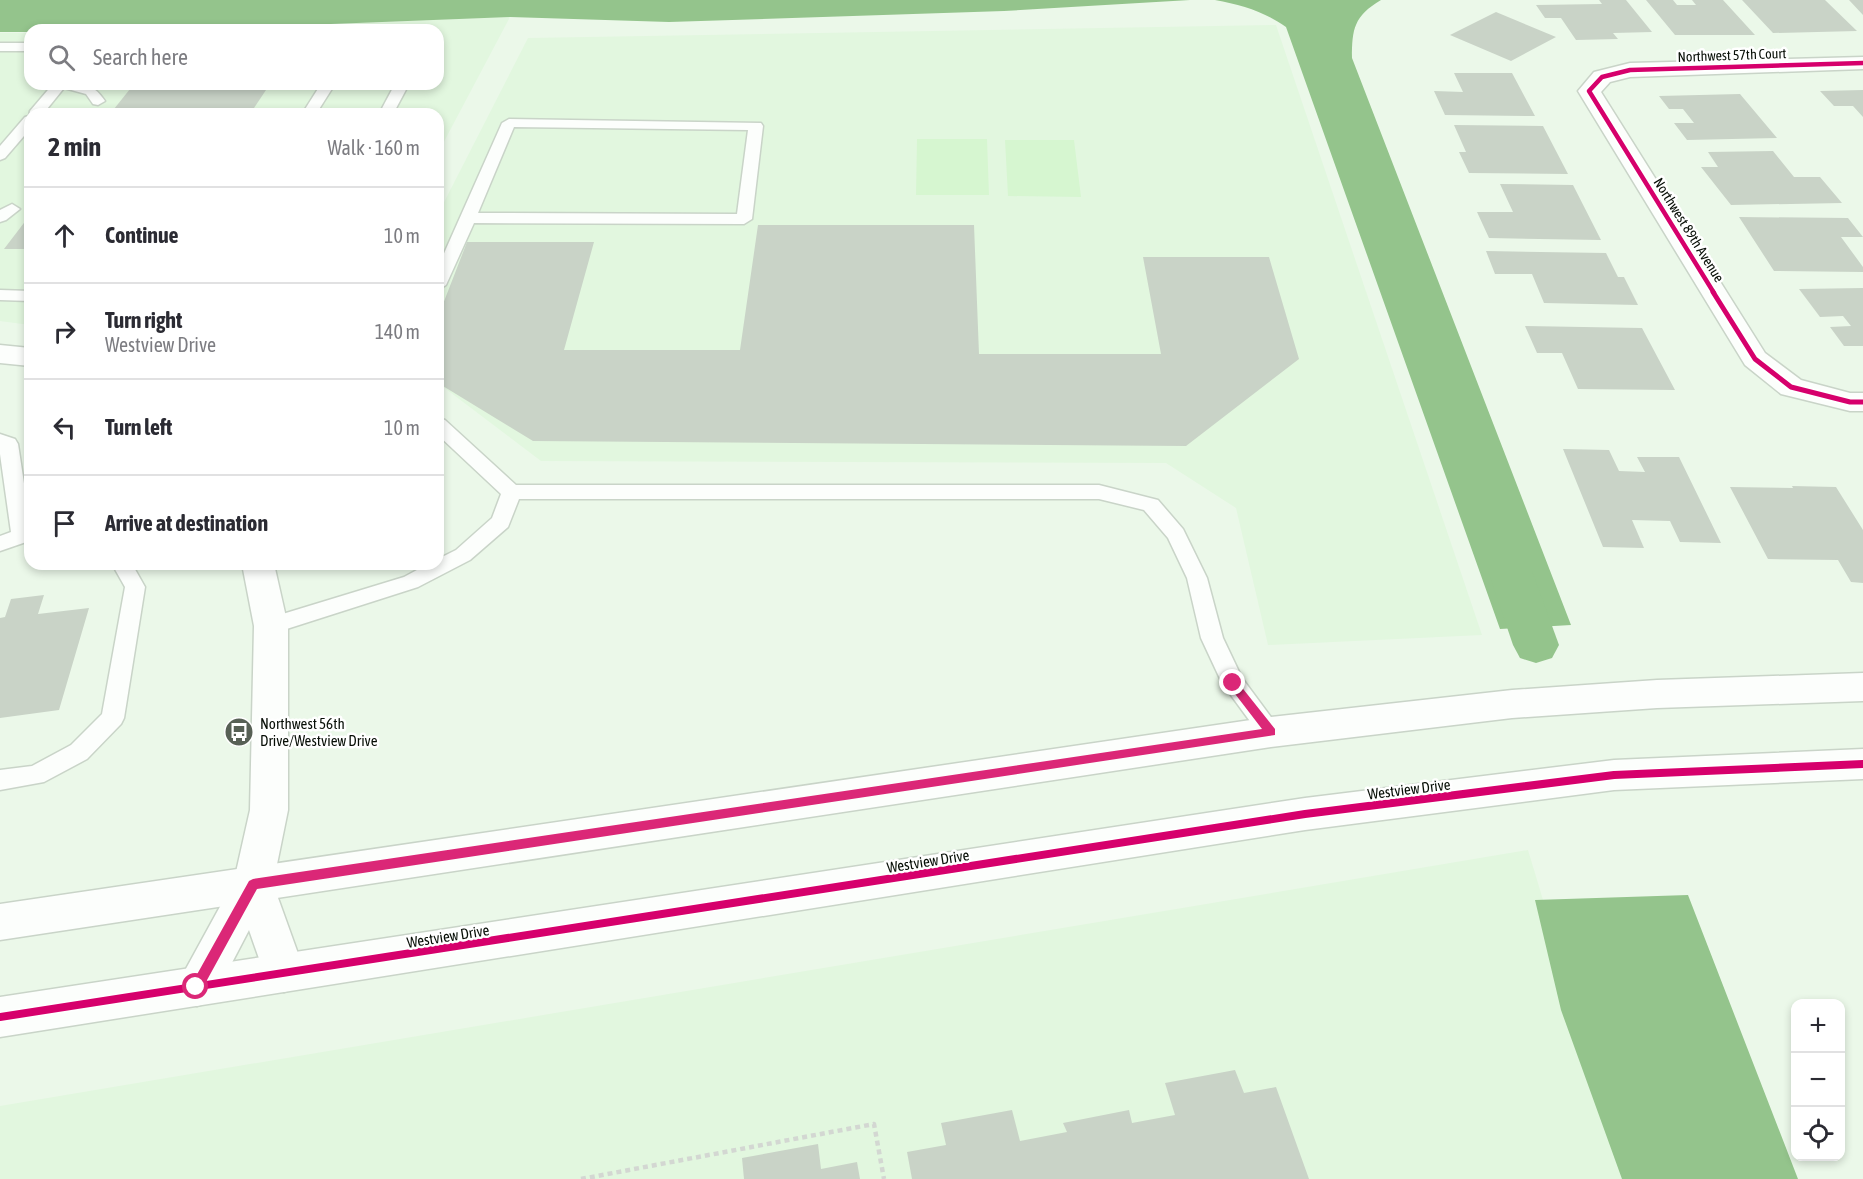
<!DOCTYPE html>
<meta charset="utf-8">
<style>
:root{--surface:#fff;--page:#f7f7f7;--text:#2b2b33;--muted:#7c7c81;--line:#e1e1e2}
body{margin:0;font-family:"Asap Condensed",sans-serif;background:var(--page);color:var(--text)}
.controls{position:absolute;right:18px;bottom:18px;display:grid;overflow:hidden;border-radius:12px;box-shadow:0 3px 9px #0003}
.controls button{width:54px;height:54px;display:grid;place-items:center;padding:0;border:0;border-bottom:2px solid var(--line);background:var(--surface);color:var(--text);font:30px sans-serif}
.stop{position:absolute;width:18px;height:18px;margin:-14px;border:4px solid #db2777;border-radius:50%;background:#fff}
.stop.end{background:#db2777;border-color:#fff;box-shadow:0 2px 6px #0008}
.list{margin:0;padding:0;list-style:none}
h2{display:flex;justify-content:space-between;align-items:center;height:78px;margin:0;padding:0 24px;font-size:26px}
h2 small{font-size:20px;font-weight:400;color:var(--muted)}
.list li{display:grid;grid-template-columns:39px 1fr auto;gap:18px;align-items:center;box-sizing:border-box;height:96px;padding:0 24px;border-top:2px solid var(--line)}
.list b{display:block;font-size:22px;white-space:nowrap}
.list p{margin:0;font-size:20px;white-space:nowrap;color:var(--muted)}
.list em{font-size:20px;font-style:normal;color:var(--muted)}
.icon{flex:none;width:33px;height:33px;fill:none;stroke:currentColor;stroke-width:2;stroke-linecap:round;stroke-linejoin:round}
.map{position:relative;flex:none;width:1863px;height:1179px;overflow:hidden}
.search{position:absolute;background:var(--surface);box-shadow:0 3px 9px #0003;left:24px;top:24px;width:420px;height:66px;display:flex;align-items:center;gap:15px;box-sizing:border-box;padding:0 21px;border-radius:18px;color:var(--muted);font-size:22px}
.panel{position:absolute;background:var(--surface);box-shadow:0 3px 9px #0003;left:24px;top:108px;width:420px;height:462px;border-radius:18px}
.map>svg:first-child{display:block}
.built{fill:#e2f7df}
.green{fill:#d6f6d0}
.water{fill:#94c48c}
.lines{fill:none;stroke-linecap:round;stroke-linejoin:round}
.canal{fill:#94c48c;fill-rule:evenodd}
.building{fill:#c9d3c7}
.service-casing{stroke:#c9d4c8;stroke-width:3}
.minor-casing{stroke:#c9d4c8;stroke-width:3}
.tertiary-casing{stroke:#c9d4c8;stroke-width:3}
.path{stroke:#d3d7d2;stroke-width:4.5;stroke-dasharray:5 4;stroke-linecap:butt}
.service{fill:#fcfefc;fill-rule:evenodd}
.minor{fill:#fcfefc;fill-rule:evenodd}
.tertiary{fill:#fcfefc;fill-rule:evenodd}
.cycleway-far2-casing{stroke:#fff;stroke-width:8}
.cycleway-far1-casing{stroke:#fff;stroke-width:9}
.cycleway-casing{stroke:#fff;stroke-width:11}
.cycleway-far2{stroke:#d6006c;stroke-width:4.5}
.cycleway-far1{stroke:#d6006c;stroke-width:5}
.cycleway{stroke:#d6006c;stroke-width:8}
.route{fill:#db2777}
.labels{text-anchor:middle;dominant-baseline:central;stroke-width:5;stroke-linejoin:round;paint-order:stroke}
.far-street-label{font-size:14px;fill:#070e06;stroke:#fff}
.poi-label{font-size:15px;fill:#070e06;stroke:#fff;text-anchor:start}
.street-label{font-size:15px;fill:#070e06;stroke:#fff}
</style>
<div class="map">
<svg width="1863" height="1179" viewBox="0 0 1863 1179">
<rect width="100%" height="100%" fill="#ebf8e9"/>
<path class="built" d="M510,17L438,153V114H30V325L0,321V33H30V84H438V30H180Z
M1276,25L1482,635L1268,645L1236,508L1166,463L541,461L438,383V214L528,38Z
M1528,850L1627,1179H0V1106Z"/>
<path class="green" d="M917,139H987L989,195H916Z
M1005,140H1074L1081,197L1008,196Z"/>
<path class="water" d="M0,0H1190L1004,11L669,22L510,17L180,30H30V32H0Z
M1215,0H1381C1354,16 1352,29 1352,58L1571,625L1500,629L1286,27C1263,11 1242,5 1215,0Z
M1688,895L1798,1179H1622L1561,1010L1535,900Z"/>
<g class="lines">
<path class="canal" d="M1510,555L1526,559L1532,571L1559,645L1552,658L1536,663L1520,658L1513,645L1488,571L1494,559Z"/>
</g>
<path class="building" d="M1599,0H1626L1652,32L1613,33L1618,39L1576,40L1561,18H1545L1536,5L1602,4Z
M1646,0H1673L1677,5H1696L1692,0H1723L1755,35H1675Z
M1742,0H1825L1857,31L1773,33Z
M1849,0H1863V15Z
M1496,12L1556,37L1511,61L1450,35Z
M1454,73H1512L1535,116L1445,115L1434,91L1463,92Z
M134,84H270L250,114H110Z
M1863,90V117L1853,106H1834L1820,91Z
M1740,94L1777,138L1687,140L1674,123H1694L1683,109H1669L1659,96Z
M1454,125L1543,126L1568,174L1469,173L1459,152H1466Z
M1773,151L1794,177H1820L1842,203L1731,205L1701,167H1718L1708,152Z
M1500,184L1573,185L1601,240L1489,238L1477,212H1513Z
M30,215V249H4Z
M1739,217L1848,218L1863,237H1841L1863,267V272L1774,271Z
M758,225H974L979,354H1161L1143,257H1269L1299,359L1186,446L533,441L438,383V317L467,242H594L564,350H740Z
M1486,251L1606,253L1618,277H1624L1638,305L1544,303L1532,274H1495Z
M1863,288V346H1844L1830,327L1851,326L1843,316L1820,317L1799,289Z
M1525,326L1642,328L1675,390L1578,389L1562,353H1537Z
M1563,449L1609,450L1619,471L1645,472L1637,457H1679L1721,543L1680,542L1670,521L1632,520L1644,548L1603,547Z
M1792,486L1836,487L1863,530V583L1851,582L1838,560L1768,559L1730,487L1793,488Z
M44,595L38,614L89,608L59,710L0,718V618L5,617L11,599Z
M1235,1070L1244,1093L1276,1087L1309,1179H912L907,1152L946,1145L941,1123L1012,1110L1020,1141L1067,1132L1063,1123L1129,1110L1132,1123L1175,1115L1165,1083Z
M818,1144L821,1169L857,1162L860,1179H744L742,1158Z"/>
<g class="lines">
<g class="service-casing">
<path id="service" d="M0,43H30V51H0Z
M53,84C78,84 90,79 105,101L98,105L93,104L86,94L64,88L43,114H30V129L5,158L0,160V146L25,117L29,116L30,111Z
M321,84H335L316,114H302Z
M395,84H409L393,114H379Z
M509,119L761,123L763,126L752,219L744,224L474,223L446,285L438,290V267L502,123ZM514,127L748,130L737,214L478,213Z
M12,204L20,209L6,220L0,222V210Z
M0,290L30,291V301L0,300Z
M438,418L445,420L516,485H1099L1158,500L1183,529L1207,578L1223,638L1242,678L1282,732L1279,739L1271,741L1263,739L1222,683L1201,638L1187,578L1168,538L1144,510L1099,499H519L508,527L470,560L418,587L271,634L263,632L260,626L263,620L404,577L428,564H438V559L456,550L492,518L501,494L438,435Z
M0,434L15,439L18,444L30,523L29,541L0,551V536L11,532L0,454Z
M112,564H132L145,587L124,718L121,724L87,759L44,782L0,790V770L32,766L71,745L102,714L125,587Z"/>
</g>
<g class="minor-casing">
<path id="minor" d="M1863,57V69L1630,77L1610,82L1601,92L1765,353L1801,380L1850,393H1863V411H1850L1781,394L1745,365L1578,91L1594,72L1630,63Z
M0,345L30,348V366L0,363Z
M242,564H274L288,626V810L273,884L305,973L299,987L284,992L269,987L249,930L212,1001L197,1006L182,1001L176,987L234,881L250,810L254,626Z"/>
</g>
<g class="tertiary-casing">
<path id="tertiary" d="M1863,673V701L1657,708L1512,718L1271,747L0,940V904L1271,717L1512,690L1657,680Z
M1863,749V779L1614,790L1305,830L0,1037V997L1305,798L1614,760Z"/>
</g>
<path class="path" d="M581,1179L874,1124L884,1179"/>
<use href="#service" class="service"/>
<use href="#minor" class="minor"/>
<use href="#tertiary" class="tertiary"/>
<g class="cycleway-far2-casing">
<path id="cycleway-far2" d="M1714,293L1589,91L1602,77L1630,70L1863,63"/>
</g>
<g class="cycleway-far1-casing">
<path id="cycleway-far1" d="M1713,292L1755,359L1791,387L1850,402H1863"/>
</g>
<g class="cycleway-casing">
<path id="cycleway" d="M0,1017L1305,814L1614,775L1863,764"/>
</g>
<use href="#cycleway-far2" class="cycleway-far2"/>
<use href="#cycleway-far1" class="cycleway-far1"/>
<use href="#cycleway" class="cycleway"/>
</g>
<path class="route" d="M1233,679L1236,680L1275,729V735L257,889L201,991H192L190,987L249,881L253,879L1262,729L1229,686L1228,683Z"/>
<defs>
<g id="bus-disc" transform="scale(1.5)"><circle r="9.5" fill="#576055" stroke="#fff"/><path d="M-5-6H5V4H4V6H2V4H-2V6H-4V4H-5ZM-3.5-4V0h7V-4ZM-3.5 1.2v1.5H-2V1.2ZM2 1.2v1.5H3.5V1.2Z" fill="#fff"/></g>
</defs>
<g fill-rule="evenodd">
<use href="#bus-disc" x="239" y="732"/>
</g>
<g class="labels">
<g class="far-street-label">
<text transform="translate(1732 55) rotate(-2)">Northwest 57th Court</text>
<text transform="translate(1689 230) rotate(58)">Northwest 89th Avenue</text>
</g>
<g class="poi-label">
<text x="260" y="723">Northwest 56th<tspan x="260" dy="17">Drive/Westview Drive</tspan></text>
</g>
<g class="street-label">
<text transform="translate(1409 789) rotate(-7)">Westview Drive</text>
<text transform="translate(928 861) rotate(-9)">Westview Drive</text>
<text transform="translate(448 936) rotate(-9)">Westview Drive</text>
</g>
</g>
</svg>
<div class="controls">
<button>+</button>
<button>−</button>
<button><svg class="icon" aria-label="locate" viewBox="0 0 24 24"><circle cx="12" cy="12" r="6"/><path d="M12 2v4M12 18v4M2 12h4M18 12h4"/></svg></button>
</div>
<div class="stop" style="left:196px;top:987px"></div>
<div class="stop end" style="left:1233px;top:683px"></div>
<div class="search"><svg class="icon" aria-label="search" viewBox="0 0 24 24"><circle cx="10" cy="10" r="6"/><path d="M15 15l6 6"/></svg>Search here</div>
<section class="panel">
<h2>2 min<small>Walk · 160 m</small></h2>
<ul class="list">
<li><svg class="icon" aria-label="ahead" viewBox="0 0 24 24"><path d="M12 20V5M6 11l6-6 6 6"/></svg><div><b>Continue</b></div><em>10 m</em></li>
<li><svg class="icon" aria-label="right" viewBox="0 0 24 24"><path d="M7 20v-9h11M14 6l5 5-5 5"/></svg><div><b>Turn right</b><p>Westview Drive</p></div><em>140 m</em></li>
<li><svg class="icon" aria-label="left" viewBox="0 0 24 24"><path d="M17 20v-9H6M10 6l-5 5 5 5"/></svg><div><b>Turn left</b></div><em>10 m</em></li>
<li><svg class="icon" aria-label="arrive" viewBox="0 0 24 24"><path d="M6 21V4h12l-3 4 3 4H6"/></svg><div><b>Arrive at destination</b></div></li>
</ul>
</section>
</div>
